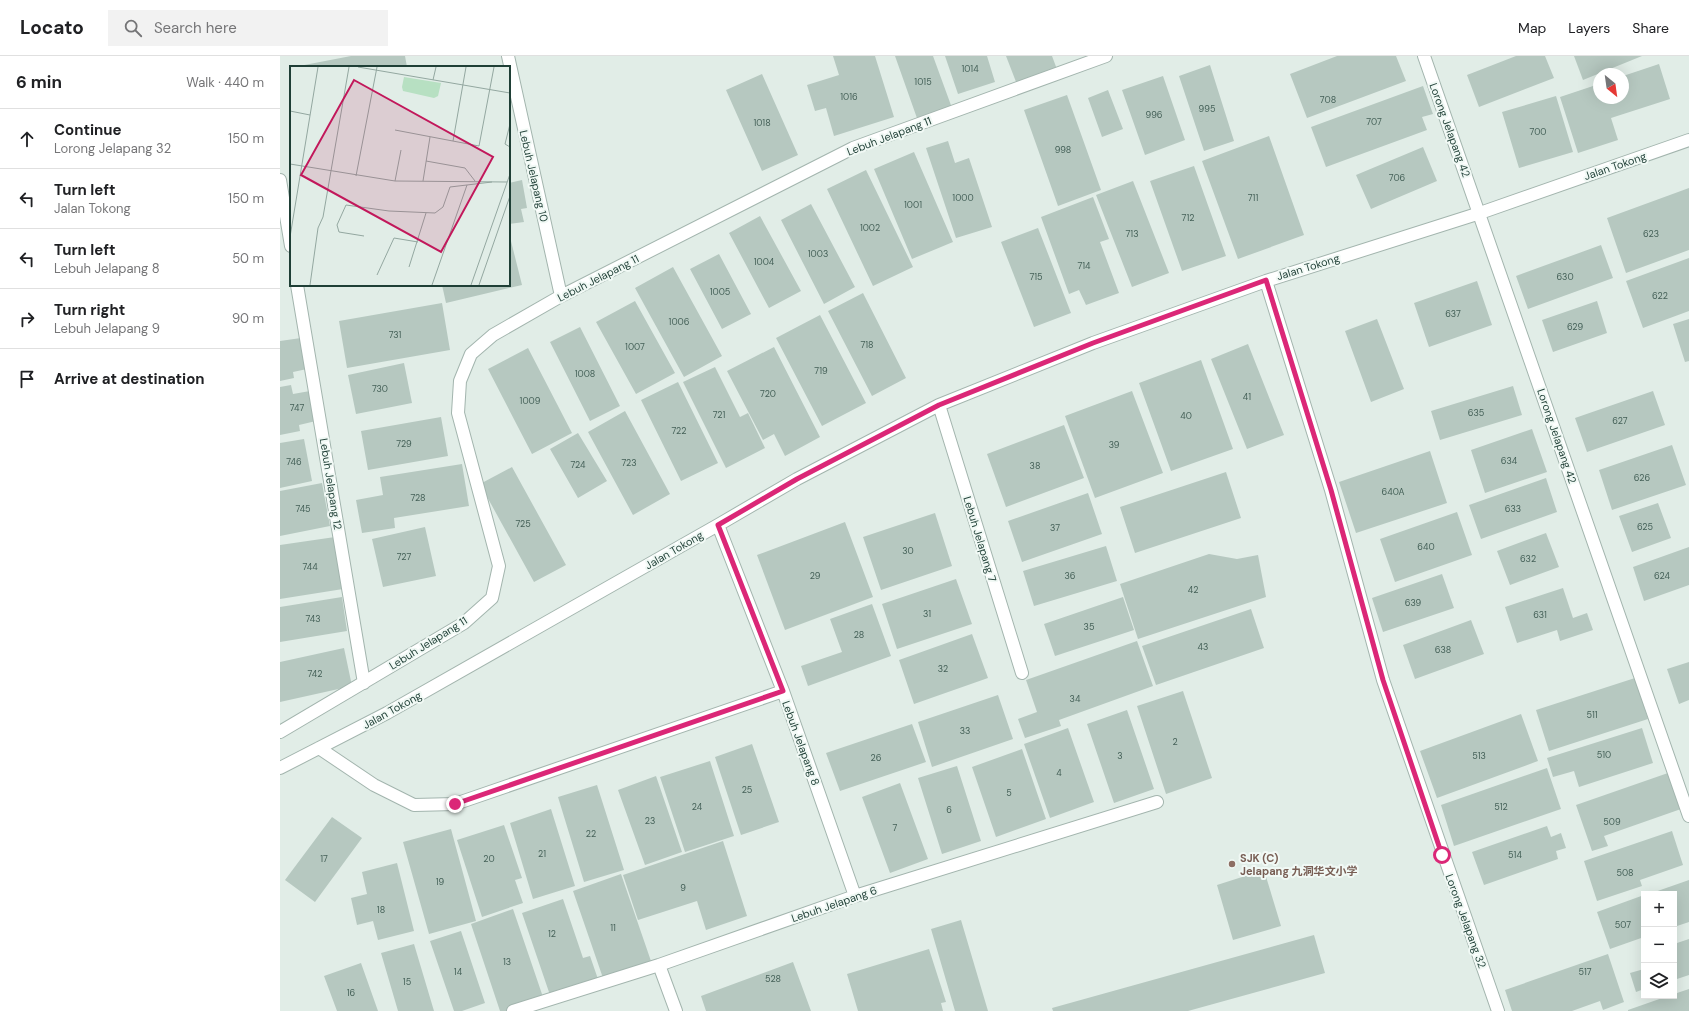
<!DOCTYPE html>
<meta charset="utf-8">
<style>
:root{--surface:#fff;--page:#f2f2f2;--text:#202124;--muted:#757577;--line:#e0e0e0}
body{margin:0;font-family:"DM Sans","Noto Sans SC",sans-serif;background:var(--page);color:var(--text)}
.controls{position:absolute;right:12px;bottom:12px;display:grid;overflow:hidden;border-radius:0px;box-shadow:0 4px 16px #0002}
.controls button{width:36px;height:36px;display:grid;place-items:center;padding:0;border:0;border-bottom:1px solid var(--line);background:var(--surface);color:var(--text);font:20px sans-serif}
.compass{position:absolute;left:1313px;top:12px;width:36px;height:36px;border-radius:50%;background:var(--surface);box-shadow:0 4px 16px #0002;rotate:151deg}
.stop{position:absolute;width:12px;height:12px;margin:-9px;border:3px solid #db2777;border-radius:50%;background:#fff}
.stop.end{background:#db2777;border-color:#fff;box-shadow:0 1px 4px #0008}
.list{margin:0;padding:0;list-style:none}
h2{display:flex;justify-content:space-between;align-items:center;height:52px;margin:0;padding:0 16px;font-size:17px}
h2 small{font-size:13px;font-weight:400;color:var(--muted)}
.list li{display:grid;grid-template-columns:26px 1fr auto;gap:12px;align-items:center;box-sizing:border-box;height:60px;padding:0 16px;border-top:1px solid var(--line)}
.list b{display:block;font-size:15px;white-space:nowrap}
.list p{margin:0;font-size:13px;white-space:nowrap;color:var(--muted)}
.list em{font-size:13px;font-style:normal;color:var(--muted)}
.icon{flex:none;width:22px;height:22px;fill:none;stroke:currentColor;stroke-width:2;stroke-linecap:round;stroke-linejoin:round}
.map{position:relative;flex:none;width:1409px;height:955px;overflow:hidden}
header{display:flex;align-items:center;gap:24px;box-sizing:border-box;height:56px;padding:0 20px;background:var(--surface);border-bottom:1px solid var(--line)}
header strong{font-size:19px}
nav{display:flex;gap:22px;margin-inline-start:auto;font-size:14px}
.search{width:280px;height:36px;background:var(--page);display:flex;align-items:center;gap:10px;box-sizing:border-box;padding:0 14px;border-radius:0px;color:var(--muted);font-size:15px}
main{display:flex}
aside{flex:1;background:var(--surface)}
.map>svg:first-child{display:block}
.building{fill:#b6c8c0}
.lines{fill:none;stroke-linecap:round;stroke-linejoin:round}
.street-casing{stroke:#a3b5ae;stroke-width:14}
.street{stroke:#fff;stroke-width:12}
.route{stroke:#db2777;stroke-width:5}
.education-dot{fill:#8d6e63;stroke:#f1f9f5;stroke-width:1.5}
.labels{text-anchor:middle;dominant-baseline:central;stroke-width:4;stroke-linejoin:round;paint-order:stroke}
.number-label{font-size:9px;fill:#456158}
.street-label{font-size:11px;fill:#1f3f36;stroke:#f1f9f5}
.education-label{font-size:11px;font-weight:bold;fill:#785e54;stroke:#f1f9f5;text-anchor:start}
.inset-road{fill:none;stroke:#93a7a0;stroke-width:1}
.view{fill:#c2185b;fill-opacity:0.15;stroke:#c2185b;stroke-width:2}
.inset-edge{fill:none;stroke:#1f3f36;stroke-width:2}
</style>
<header>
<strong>Locato</strong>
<div class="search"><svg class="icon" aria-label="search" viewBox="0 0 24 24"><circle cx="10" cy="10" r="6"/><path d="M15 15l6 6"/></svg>Search here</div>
<nav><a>Map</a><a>Layers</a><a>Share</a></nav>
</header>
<main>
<aside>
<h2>6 min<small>Walk · 440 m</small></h2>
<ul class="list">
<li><svg class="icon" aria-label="ahead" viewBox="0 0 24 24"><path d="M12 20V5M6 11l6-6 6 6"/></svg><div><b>Continue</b><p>Lorong Jelapang 32</p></div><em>150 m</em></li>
<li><svg class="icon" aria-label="left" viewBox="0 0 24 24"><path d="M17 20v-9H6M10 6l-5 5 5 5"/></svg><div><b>Turn left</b><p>Jalan Tokong</p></div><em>150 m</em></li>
<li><svg class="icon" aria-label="left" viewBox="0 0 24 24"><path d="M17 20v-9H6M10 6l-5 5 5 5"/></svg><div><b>Turn left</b><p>Lebuh Jelapang 8</p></div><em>50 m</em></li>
<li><svg class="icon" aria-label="right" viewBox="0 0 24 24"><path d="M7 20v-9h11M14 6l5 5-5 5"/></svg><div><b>Turn right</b><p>Lebuh Jelapang 9</p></div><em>90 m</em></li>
<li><svg class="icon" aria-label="arrive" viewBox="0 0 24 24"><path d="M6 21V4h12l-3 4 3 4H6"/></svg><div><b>Arrive at destination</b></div></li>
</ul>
</aside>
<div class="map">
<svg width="1409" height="955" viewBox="0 0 1409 955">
<rect width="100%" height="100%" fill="#e1ede7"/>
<path class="building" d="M71,0H125L127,11H14Z
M553,0H595L614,61L554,80L546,52L535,55L527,29L559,19Z
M615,0H653L672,52L638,65Z
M665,0H707L715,26L678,38Z
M726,0H772L778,16L738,31Z
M1057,0H1116L1126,25L1027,62L1010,18Z
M1236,0H1265L1274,22L1199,51L1187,19Z
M1294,0H1362L1303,24Z
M1379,8L1390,43L1331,62L1338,84L1298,97L1280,41L1319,28V42H1343V20Z
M930,9L954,85L924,95L899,20Z
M482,18L518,99L482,115L446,34Z
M883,20L905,84L865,99L842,34Z
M1143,30L1153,58L1142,61L1147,74L1046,111L1031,71Z
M828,34L843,73L822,81L808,42Z
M787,39L821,134L778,150L744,54Z
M1276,40L1293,96L1239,112L1222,56Z
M989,80L1024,179L958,203L922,105Z
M668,85L675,107L689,102L712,171L676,182L646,92Z
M1143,91L1157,125L1091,153L1076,119Z
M634,96L673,186L632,203L594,113Z
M914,110L946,200L902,215L870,125Z
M586,114L633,211L593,230L547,133Z
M242,124L247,152L241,153L244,166L229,168V127Z
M853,125L889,217L852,231L816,139Z
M1409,132V194L1346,217L1327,162Z
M813,141L829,183L820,186L839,237L806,249L799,234L789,238L761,161Z
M531,148L575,231L544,248L501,164Z
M480,160L521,235L489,252L449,177Z
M758,172L791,257L754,271L721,186Z
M229,185H231L242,229L166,247L162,229H229Z
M1321,189L1333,222L1248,253L1236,220Z
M439,198L471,258L442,273L410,213Z
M1409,202V255L1363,272L1346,225Z
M393,211L442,300L404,321L355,232Z
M1197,225L1212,269L1149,291L1134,247Z
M583,237L626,322L592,340L548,255Z
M355,245L395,317L356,338L316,266Z
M1317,245L1327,277L1273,296L1262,264Z
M162,247L170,294L67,312L59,265Z
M540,259L586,347L542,370L496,282Z
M1097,263L1124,333L1091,346L1065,275Z
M1409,263V305L1405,306L1393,268Z
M300,271L340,350L310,365L270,286Z
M21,282L27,313L13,316L14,322L0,325V285Z
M968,288L1004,379L967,393L931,303Z
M494,291L540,381L505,400L494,378L483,384L447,315Z
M248,292L292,377L252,398L208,313Z
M921,304L953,393L891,415L859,327Z
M124,307L132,347L76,358L68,319Z
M435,311L460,361L468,357L485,392L446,412L403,326Z
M398,326L438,407L401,425L361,344Z
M11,329L13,338L30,335L36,365L19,369L20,375L0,379V331Z
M1233,330L1242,359L1160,384L1151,355Z
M852,335L883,417L815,442L785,360Z
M1373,335L1385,369L1307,396L1295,362Z
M345,355L390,438L353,459L308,376Z
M161,361L168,400L88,414L81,375Z
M784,369L804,422L726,451L707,398Z
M1252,373L1267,416L1205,437L1191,394Z
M298,377L327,425L298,442L270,393Z
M24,383L32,425L0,432V387Z
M1392,389L1406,429L1332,454L1319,414Z
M1150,395L1167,447L1076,477L1059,426Z
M182,408L189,450L114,462L115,472L82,477L76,444L103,439L100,421Z
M232,411L286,509L254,526L200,428Z
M946,416L961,462L855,497L840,451Z
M1266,422L1277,456L1201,483L1189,449Z
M42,427L50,470L0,480V435Z
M808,437L822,478L742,506L728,465Z
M1378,447L1391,482L1352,496L1339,460Z
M1177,456L1192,499L1115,526L1100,483Z
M655,457L672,510L601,534L583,481Z
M565,466L593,541L505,574L477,499Z
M145,471L156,520L103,531L92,483Z
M1266,477L1279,511L1230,529L1217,495Z
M55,481L63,533L0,543V489Z
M826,490L837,525L754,550L743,515Z
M1409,491V529L1364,545L1353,511Z
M929,498L957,503L978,499L986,541L858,583L840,528Z
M1162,518L1174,552L1103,576L1092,542Z
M676,523L692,568L617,593L602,548Z
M1283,532L1293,562L1307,557L1313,574L1280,585L1277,574L1237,587L1225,551Z
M62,541L67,575L0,586V551Z
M843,541L854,574L775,600L764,568Z
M592,548L611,600L528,630L521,610L562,596L550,563Z
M971,553L984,592L876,629L862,590Z
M1191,564L1204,598L1135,623L1123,589Z
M692,578L708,622L634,648L619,604Z
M857,585L873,630L779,664L781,670L745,682L738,663L757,656L746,624Z
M64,592L72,630L0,646V606Z
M1409,606V644L1399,648L1387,613Z
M1355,622L1368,663L1269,695L1256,654Z
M903,635L932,722L886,738L857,650Z
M718,639L733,683L652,711L638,666Z
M847,654L874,733L834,747L807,668Z
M1241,658L1258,705L1157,742L1140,695Z
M632,668L646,706L560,735L546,697Z
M788,672L814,746L770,762L744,688Z
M1362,672L1373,707L1299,731L1294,715L1273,721L1267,702Z
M472,688L499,766L461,779L435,701Z
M742,693L766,763L716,781L692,711Z
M430,705L454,780L405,796L380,721Z
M677,710L701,785L662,798L638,722Z
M1267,712L1281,753L1174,790L1161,749Z
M1388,717L1401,753L1324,780L1328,790L1312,795L1296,749Z
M376,720L402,796L365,809L338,734Z
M620,727L648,803L610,817L582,741Z
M317,729L344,814L304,826L278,741Z
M271,753L295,830L253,843L230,767Z
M52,761L82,782L35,846L5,824Z
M224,769L242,822L235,824L243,847L202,861L177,784Z
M1267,770L1271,781L1281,777L1286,792L1276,795L1278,803L1204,829L1192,796Z
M171,773L196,865L149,878L123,786Z
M1392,775L1403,809L1360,824L1362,830L1317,845L1304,805Z
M443,785L467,860L426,874L417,845L358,864L343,819Z
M117,807L134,875L98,884L93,865L77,869L71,842L87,838L82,816Z
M984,814L1001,870L953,884L937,829Z
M341,818L372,908L324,925L293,835Z
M1409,824V866L1394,871V838H1369Z
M1364,839V881L1330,893L1317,856Z
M283,843L303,902L310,900L319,926L271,942L242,857Z
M233,853L264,944L231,955H220L191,868Z
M681,864L708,955H675L651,873Z
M181,875L205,947L182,955H174L150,885Z
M1034,879L1045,917L908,955H773L772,952Z
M1409,883V919L1394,924V888Z
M134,888L154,955H118L101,897Z
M649,893L666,946L661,947L663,955H578L567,918Z
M1328,898L1344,946L1323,954L1320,945L1292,955H1232L1225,934Z
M513,906L531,955H426L421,940Z
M81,907L98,955H57L44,920Z
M1364,913V933L1356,936L1350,917Z
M1409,933V955H1348V954L1388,940H1394V938Z"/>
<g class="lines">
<g class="street-casing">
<path id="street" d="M228,0L281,240
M1144,0L1409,760
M0,124L11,190
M986,225L1051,434L1103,624L1218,955
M17,229L84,627
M659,349L742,617
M438,469L503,635L575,840
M0,676L184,567L212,542L219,510L178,357L180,325L191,298L213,279L281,240L573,92L826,0
M39,692L94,729L134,749L175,748L503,635
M0,712L107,657L438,469L517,423L659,349L813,287L986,225L1200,157L1409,84
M379,909L396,955
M233,955L379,909L575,840L877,746"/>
</g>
<use href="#street" class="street"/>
</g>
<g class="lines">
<path class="route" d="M175,748L503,635L438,469L517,423L659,349L813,287L986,224L1051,434L1103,624L1162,799"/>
</g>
<circle class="education-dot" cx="952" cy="808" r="4"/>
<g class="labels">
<g class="number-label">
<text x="690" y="13">1014</text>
<text x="643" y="26">1015</text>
<text x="569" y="41">1016</text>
<text x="1048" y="44">708</text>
<text x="927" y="53">995</text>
<text x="874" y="59">996</text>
<text x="1094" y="66">707</text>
<text x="482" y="67">1018</text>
<text x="1258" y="76">700</text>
<text x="783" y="94">998</text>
<text x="1117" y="122">706</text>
<text x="683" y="142">1000</text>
<text x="973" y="142">711</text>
<text x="633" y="149">1001</text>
<text x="908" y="162">712</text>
<text x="590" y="172">1002</text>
<text x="852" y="178">713</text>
<text x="1371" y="178">623</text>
<text x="538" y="198">1003</text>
<text x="484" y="206">1004</text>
<text x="804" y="210">714</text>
<text x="756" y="221">715</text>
<text x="1285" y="221">630</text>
<text x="440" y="236">1005</text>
<text x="1380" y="240">622</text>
<text x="1173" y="258">637</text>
<text x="399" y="266">1006</text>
<text x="1295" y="271">629</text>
<text x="115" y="279">731</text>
<text x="587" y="289">718</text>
<text x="355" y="291">1007</text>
<text x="541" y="315">719</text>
<text x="305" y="318">1008</text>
<text x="100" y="333">730</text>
<text x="488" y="338">720</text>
<text x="967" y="341">41</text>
<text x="250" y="345">1009</text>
<text x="17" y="352">747</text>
<text x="1196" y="357">635</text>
<text x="439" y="359">721</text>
<text x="906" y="360">40</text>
<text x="1340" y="365">627</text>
<text x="399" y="375">722</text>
<text x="124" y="388">729</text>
<text x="834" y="389">39</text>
<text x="1229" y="405">634</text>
<text x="14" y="406">746</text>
<text x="349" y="407">723</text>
<text x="298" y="409">724</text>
<text x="755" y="410">38</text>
<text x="1362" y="422">626</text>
<text x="1113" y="436">640A</text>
<text x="138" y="442">728</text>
<text x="23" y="453">745</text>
<text x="1233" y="453">633</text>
<text x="243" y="468">725</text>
<text x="1365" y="471">625</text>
<text x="775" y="472">37</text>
<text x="1146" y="491">640</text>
<text x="628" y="495">30</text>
<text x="124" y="501">727</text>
<text x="1248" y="503">632</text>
<text x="30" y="511">744</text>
<text x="535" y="520">29</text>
<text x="790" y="520">36</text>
<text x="1382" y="520">624</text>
<text x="913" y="534">42</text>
<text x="1133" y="547">639</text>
<text x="647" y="558">31</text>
<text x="1260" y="559">631</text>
<text x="33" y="563">743</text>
<text x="809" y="571">35</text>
<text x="579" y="579">28</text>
<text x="923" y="591">43</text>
<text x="1163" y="594">638</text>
<text x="663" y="613">32</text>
<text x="35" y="618">742</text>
<text x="795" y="643">34</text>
<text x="1312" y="659">511</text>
<text x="685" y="675">33</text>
<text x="895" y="686">2</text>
<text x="1324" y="699">510</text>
<text x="840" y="700">3</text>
<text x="1199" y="700">513</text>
<text x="596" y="702">26</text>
<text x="779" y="717">4</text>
<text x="467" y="734">25</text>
<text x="729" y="737">5</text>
<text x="417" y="751">24</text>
<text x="1221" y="751">512</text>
<text x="669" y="754">6</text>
<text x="370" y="765">23</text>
<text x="1332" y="766">509</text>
<text x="615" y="772">7</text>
<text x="311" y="778">22</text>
<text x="262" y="798">21</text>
<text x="1235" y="799">514</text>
<text x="44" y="803">17</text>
<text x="209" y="803">20</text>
<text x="1345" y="817">508</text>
<text x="160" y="826">19</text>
<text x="403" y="832">9</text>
<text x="101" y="854">18</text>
<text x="1343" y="869">507</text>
<text x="333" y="872">11</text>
<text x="272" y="878">12</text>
<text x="227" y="906">13</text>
<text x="178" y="916">14</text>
<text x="1305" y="916">517</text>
<text x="493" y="923">528</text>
<text x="127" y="926">15</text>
<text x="71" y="937">16</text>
</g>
<g class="street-label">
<text transform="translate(1170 74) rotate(70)">Lorong Jelapang 42</text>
<text transform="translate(609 80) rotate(-21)">Lebuh Jelapang 11</text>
<text transform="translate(1335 110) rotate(-19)">Jalan Tokong</text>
<text transform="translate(254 120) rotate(77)">Lebuh Jelapang 10</text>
<text transform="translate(1028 211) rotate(-17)">Jalan Tokong</text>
<text transform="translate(318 222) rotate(-27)">Lebuh Jelapang 11</text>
<text transform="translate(1277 380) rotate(71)">Lorong Jelapang 42</text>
<text transform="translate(51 428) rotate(81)">Lebuh Jelapang 12</text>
<text transform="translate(700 483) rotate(73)">Lebuh Jelapang 7</text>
<text transform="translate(394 494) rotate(-30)">Jalan Tokong</text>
<text transform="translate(148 587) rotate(-32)">Lebuh Jelapang 11</text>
<text transform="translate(112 654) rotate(-29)">Jalan Tokong</text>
<text transform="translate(521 687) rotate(70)">Lebuh Jelapang 8</text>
<text transform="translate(554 848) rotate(-19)">Lebuh Jelapang 6</text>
<text transform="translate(1186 865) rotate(70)">Lorong Jelapang 32</text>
</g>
<g class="education-label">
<text x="960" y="802">SJK (C)<tspan x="960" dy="13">Jelapang 九洞华文小学</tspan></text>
</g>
</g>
<g transform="translate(10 10)">
<rect width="220" height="220" fill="#e1ede7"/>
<path d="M114,11L151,17L148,30L144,32L113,25L112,21Z" fill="#b7e0c2"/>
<path class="inset-road" d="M68,1L220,27M143,14L146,1M0,45L20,49M220,58L215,78L220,81M105,64L189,80L204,1M163,75L176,1M136,95L175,102L185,115M0,98L105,115L217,116M66,110L87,1M105,115L111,84M133,115L140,71M74,170L49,166L47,159L56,139L99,145L145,147L153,141L160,121L202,116M0,171L28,1M119,201L136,147M87,209L104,172L128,176M20,219L28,162L33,151L59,1M142,219L177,119M181,219L220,108M189,219L220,130"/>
<path class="view" d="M64,14L203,91L151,186L11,109Z"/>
<rect width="220" height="220" class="inset-edge"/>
</g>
</svg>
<div class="controls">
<button>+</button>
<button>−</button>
<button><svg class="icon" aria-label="layers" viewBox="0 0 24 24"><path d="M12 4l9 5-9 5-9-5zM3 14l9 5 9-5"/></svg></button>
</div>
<svg class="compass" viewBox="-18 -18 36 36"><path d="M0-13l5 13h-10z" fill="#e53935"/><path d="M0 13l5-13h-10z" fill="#757577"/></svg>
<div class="stop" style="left:1162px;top:799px"></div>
<div class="stop end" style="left:175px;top:748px"></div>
</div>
</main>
